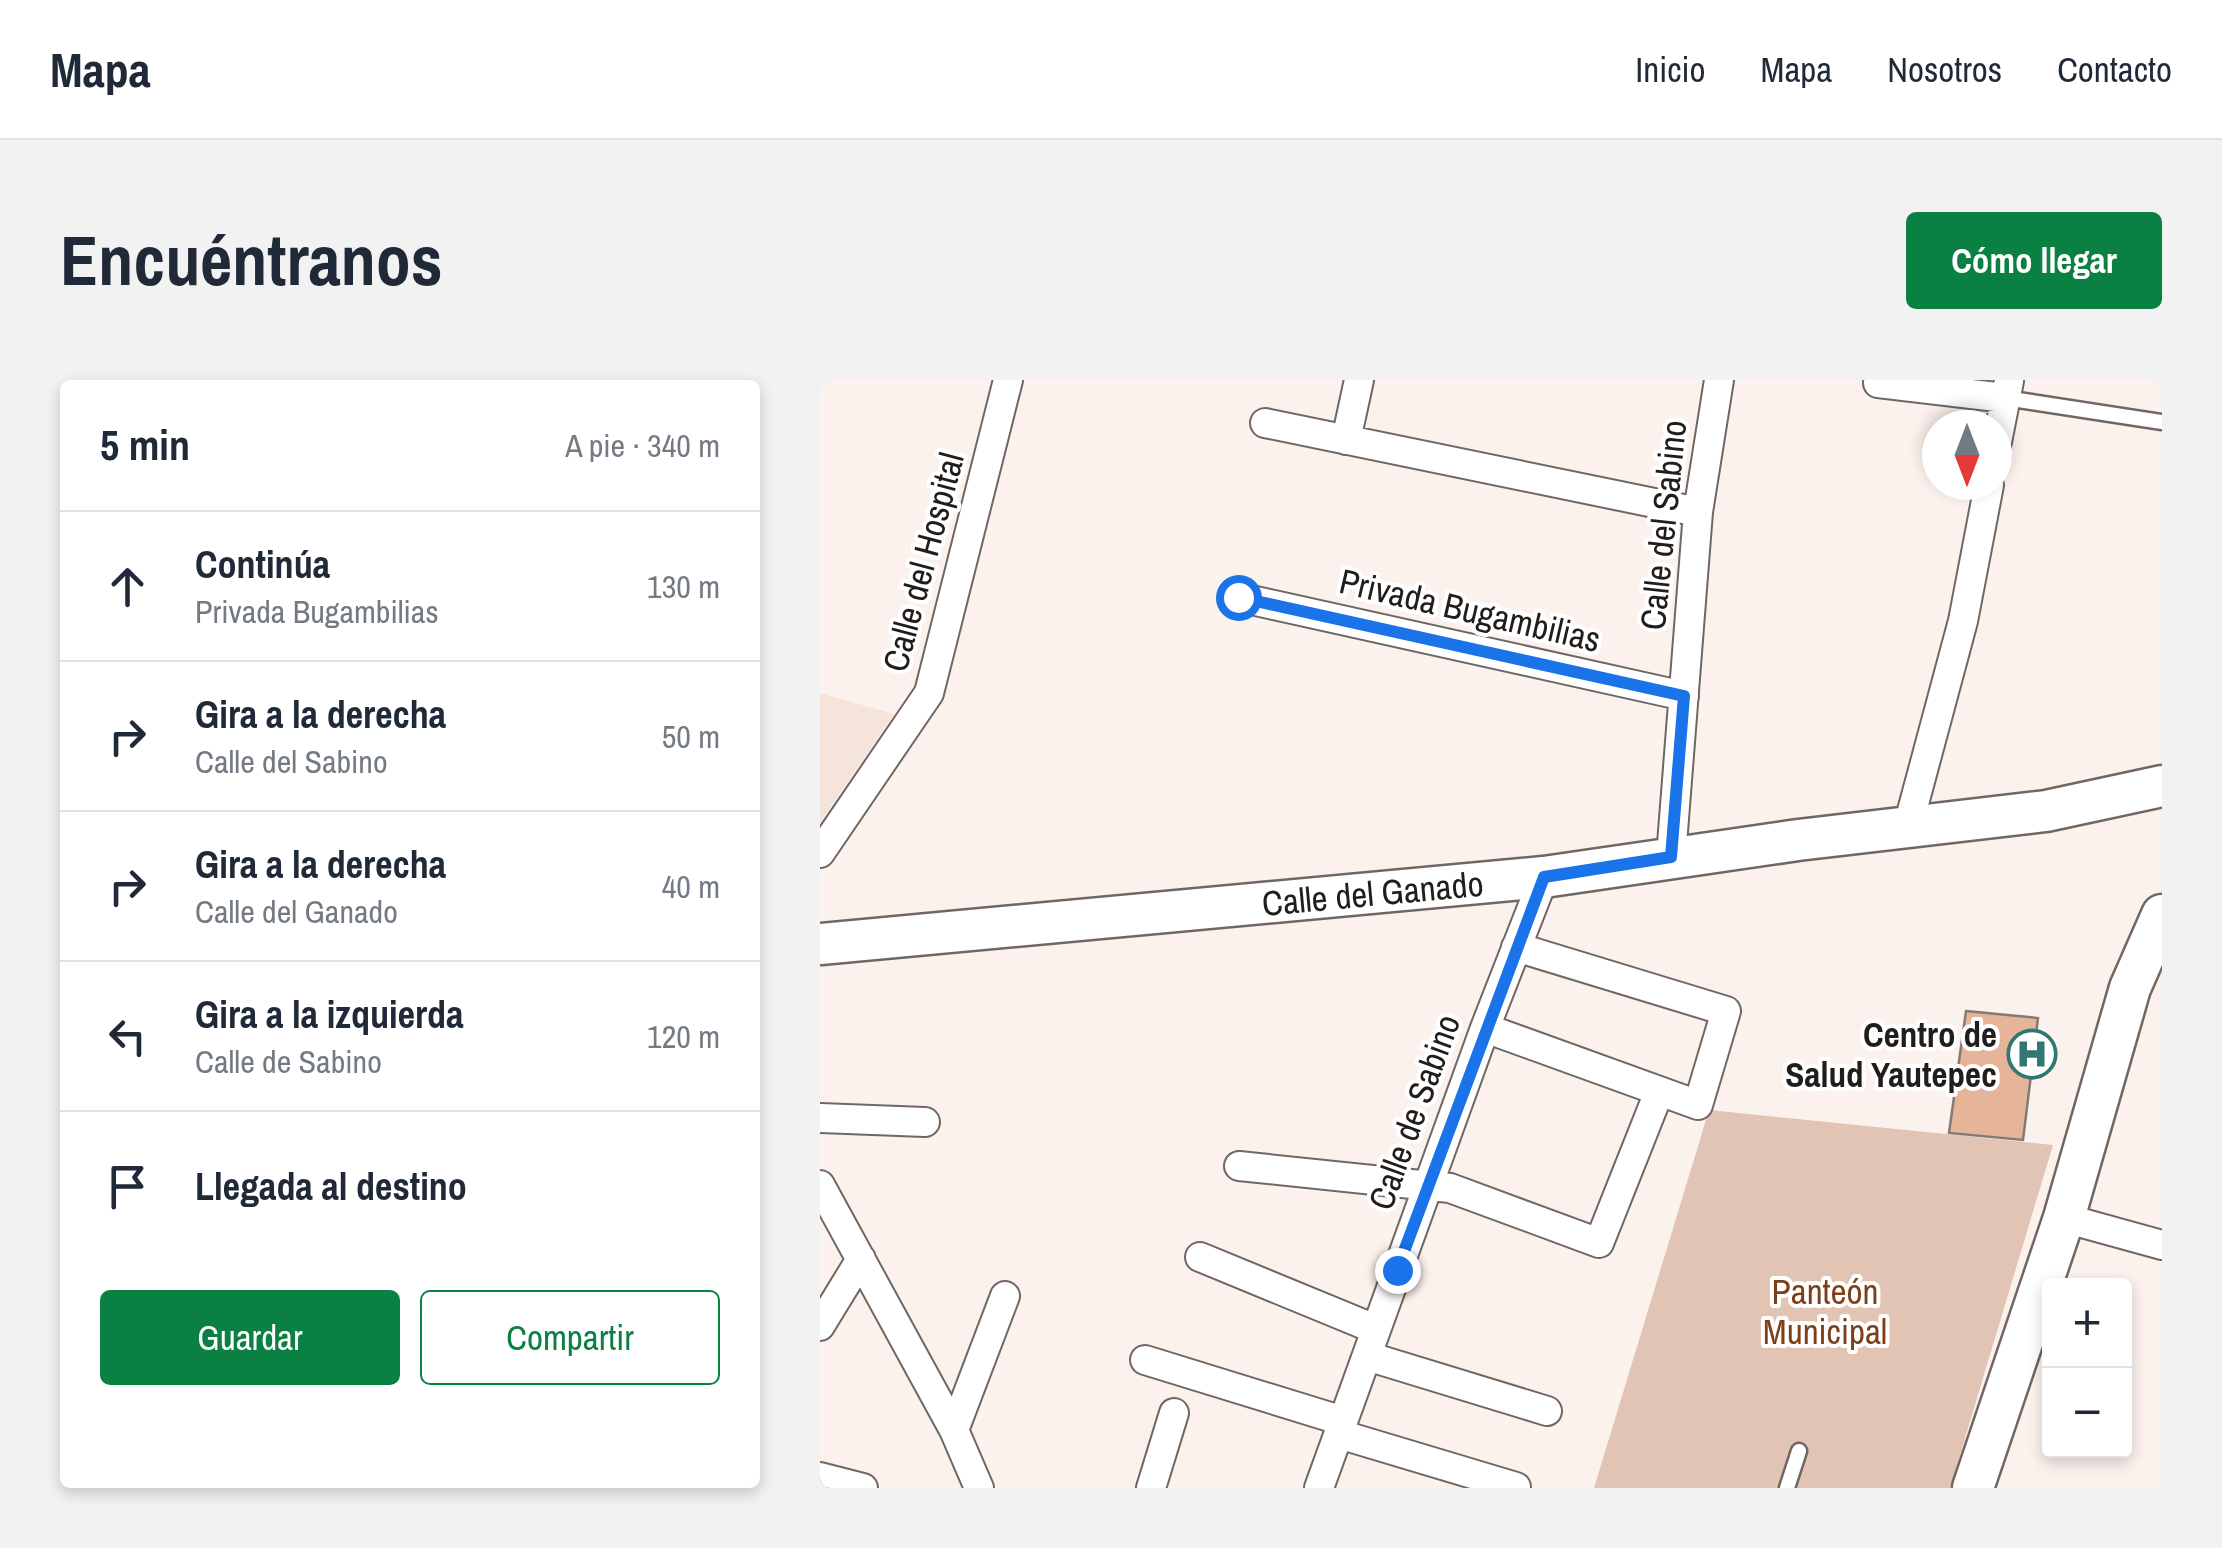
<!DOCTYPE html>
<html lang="es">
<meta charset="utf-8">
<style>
:root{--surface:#fff;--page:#f2f2f3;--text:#1f2937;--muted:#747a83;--line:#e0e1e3;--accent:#0b8043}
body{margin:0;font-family:"Archivo Narrow",sans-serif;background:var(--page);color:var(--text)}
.controls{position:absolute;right:30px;bottom:30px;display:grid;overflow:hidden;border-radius:10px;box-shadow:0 5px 15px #0003}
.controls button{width:90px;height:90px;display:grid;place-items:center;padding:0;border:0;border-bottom:2px solid var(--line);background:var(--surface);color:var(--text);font:50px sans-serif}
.compass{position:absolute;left:1102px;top:30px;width:90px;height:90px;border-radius:50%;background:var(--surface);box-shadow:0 5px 15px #0003;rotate:180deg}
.stop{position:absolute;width:30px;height:30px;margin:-22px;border:8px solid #1a73e8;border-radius:50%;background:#fff}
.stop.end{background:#1a73e8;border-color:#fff;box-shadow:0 2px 10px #0008}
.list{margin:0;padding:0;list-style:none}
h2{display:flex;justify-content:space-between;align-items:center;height:130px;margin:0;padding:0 40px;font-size:42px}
h2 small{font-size:32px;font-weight:400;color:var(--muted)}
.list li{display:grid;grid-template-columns:65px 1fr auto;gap:30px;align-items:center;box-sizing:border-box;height:150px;padding:0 40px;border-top:2px solid var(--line)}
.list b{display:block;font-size:38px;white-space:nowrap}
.list p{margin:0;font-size:32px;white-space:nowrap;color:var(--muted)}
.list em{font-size:32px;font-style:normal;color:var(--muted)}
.actions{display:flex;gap:20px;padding:30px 40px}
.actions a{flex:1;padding:22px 0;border:2px solid var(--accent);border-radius:10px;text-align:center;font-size:35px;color:var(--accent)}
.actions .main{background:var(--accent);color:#fff}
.icon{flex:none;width:55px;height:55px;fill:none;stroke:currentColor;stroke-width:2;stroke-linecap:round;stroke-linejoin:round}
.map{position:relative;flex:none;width:1342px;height:1108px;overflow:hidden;border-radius:10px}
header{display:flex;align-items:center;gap:60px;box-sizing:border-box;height:140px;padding:0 50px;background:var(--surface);border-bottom:2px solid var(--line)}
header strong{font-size:48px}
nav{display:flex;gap:55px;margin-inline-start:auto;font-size:35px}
.intro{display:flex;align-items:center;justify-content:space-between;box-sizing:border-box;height:240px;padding:0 60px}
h1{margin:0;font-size:70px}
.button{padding:25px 45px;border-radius:10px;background:var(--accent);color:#fff;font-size:35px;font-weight:700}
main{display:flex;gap:60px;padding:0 60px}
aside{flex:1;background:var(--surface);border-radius:10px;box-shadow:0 5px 15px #0003}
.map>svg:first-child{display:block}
.built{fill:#f5e4da}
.green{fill:#e2c4b4}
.building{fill:#e5b499;stroke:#847b77;stroke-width:2.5}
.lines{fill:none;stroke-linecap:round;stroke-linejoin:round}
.lane-casing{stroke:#706763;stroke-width:19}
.street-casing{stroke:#706763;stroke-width:32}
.secondary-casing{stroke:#706763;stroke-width:45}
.lane{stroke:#fff;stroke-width:14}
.street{stroke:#fff;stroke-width:28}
.secondary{stroke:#fff;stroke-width:40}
.route{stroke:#1a73e8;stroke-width:12}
.labels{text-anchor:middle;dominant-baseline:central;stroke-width:8;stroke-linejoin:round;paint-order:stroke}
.street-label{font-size:35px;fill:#211d1b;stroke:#fff}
.poi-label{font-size:35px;font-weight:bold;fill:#211d1b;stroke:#fff;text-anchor:end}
.park-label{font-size:35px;fill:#7c3f18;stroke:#fff}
</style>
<header>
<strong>Mapa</strong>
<nav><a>Inicio</a><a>Mapa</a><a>Nosotros</a><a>Contacto</a></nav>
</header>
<div class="intro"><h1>Encuéntranos</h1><a class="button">Cómo llegar</a></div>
<main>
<aside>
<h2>5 min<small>A pie · 340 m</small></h2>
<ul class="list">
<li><svg class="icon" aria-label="ahead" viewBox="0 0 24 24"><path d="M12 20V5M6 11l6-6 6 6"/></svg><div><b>Continúa</b><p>Privada Bugambilias</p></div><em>130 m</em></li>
<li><svg class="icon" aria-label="right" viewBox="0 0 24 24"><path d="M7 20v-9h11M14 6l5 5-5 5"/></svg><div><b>Gira a la derecha</b><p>Calle del Sabino</p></div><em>50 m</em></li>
<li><svg class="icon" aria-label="right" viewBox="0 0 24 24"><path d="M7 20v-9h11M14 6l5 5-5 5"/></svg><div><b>Gira a la derecha</b><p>Calle del Ganado</p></div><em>40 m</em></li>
<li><svg class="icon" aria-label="left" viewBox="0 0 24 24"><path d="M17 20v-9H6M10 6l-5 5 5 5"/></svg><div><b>Gira a la izquierda</b><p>Calle de Sabino</p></div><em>120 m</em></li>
<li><svg class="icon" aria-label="arrive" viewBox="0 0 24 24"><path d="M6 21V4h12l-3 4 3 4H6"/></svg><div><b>Llegada al destino</b></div></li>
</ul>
<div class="actions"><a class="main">Guardar</a><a>Compartir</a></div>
</aside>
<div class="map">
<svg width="1342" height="1108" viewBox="0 0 1342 1108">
<rect width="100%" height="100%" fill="#fcf2ed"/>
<path class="built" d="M0,313L74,334L0,442Z"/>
<path class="green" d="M889,730L1233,765L1130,1108H774Z"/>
<path class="building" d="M1146,631L1218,638L1203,760L1129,753Z"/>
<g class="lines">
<g class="lane-casing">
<path id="lane" d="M1185,18L1342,42
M967,1108L979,1071"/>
</g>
<g class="street-casing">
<path id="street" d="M1058,3L1185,18
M445,43L878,132
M526,60L539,0
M1177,62L1189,1
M418,217L864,316
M1088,446L1143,241L1169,105
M0,473L109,313L188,0
M851,477L878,132L899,0
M665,648L878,725L906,631L696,567
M0,738L105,742
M419,786L630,808L779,863L839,712
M0,805L134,1050L159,1108
M1244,838L1342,865
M380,877L555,949
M0,946L41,879
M547,976L727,1031
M325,980L523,1041
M134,1050L185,916
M519,1054L696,1107
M0,1097L43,1108
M331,1108L354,1033
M499,1108L665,648L724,497"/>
</g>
<g class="secondary-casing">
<g id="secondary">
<path id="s1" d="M0,564L724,497L978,460L1226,431L1342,406"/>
<path d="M1153,1108L1244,838L1310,608L1342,535"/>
</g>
</g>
<use href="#lane" class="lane"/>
<use href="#street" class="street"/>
<use href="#secondary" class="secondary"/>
</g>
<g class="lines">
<path class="route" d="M418,217L864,316L851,477L724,497L577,890"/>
</g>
<defs>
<g id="hospital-ring" transform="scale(2.5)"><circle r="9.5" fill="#fff" stroke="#307871" stroke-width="1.5"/><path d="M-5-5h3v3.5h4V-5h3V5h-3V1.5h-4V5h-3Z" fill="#307871"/></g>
</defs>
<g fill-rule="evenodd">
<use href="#hospital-ring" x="1212" y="674"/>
</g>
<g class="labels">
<g class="street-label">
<text transform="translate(843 145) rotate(-84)">Calle del Sabino</text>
<text transform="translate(103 182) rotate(-75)">Calle del Hospital</text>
<text transform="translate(650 230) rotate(13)">Privada Bugambilias</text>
<text stroke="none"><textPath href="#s1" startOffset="555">Calle del Ganado</textPath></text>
<text transform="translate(594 732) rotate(-70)">Calle de Sabino</text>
</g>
<g class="poi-label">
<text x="1177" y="654">Centro de<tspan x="1177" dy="40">Salud Yautepec</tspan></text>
</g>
<g class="park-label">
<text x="1005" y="911">Panteón<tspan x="1005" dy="40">Municipal</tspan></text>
</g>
</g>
</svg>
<div class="controls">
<button>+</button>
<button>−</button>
</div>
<svg class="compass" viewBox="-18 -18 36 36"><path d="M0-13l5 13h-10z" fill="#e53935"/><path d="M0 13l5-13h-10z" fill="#747a83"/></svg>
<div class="stop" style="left:418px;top:217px"></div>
<div class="stop end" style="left:577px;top:890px"></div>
</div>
</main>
